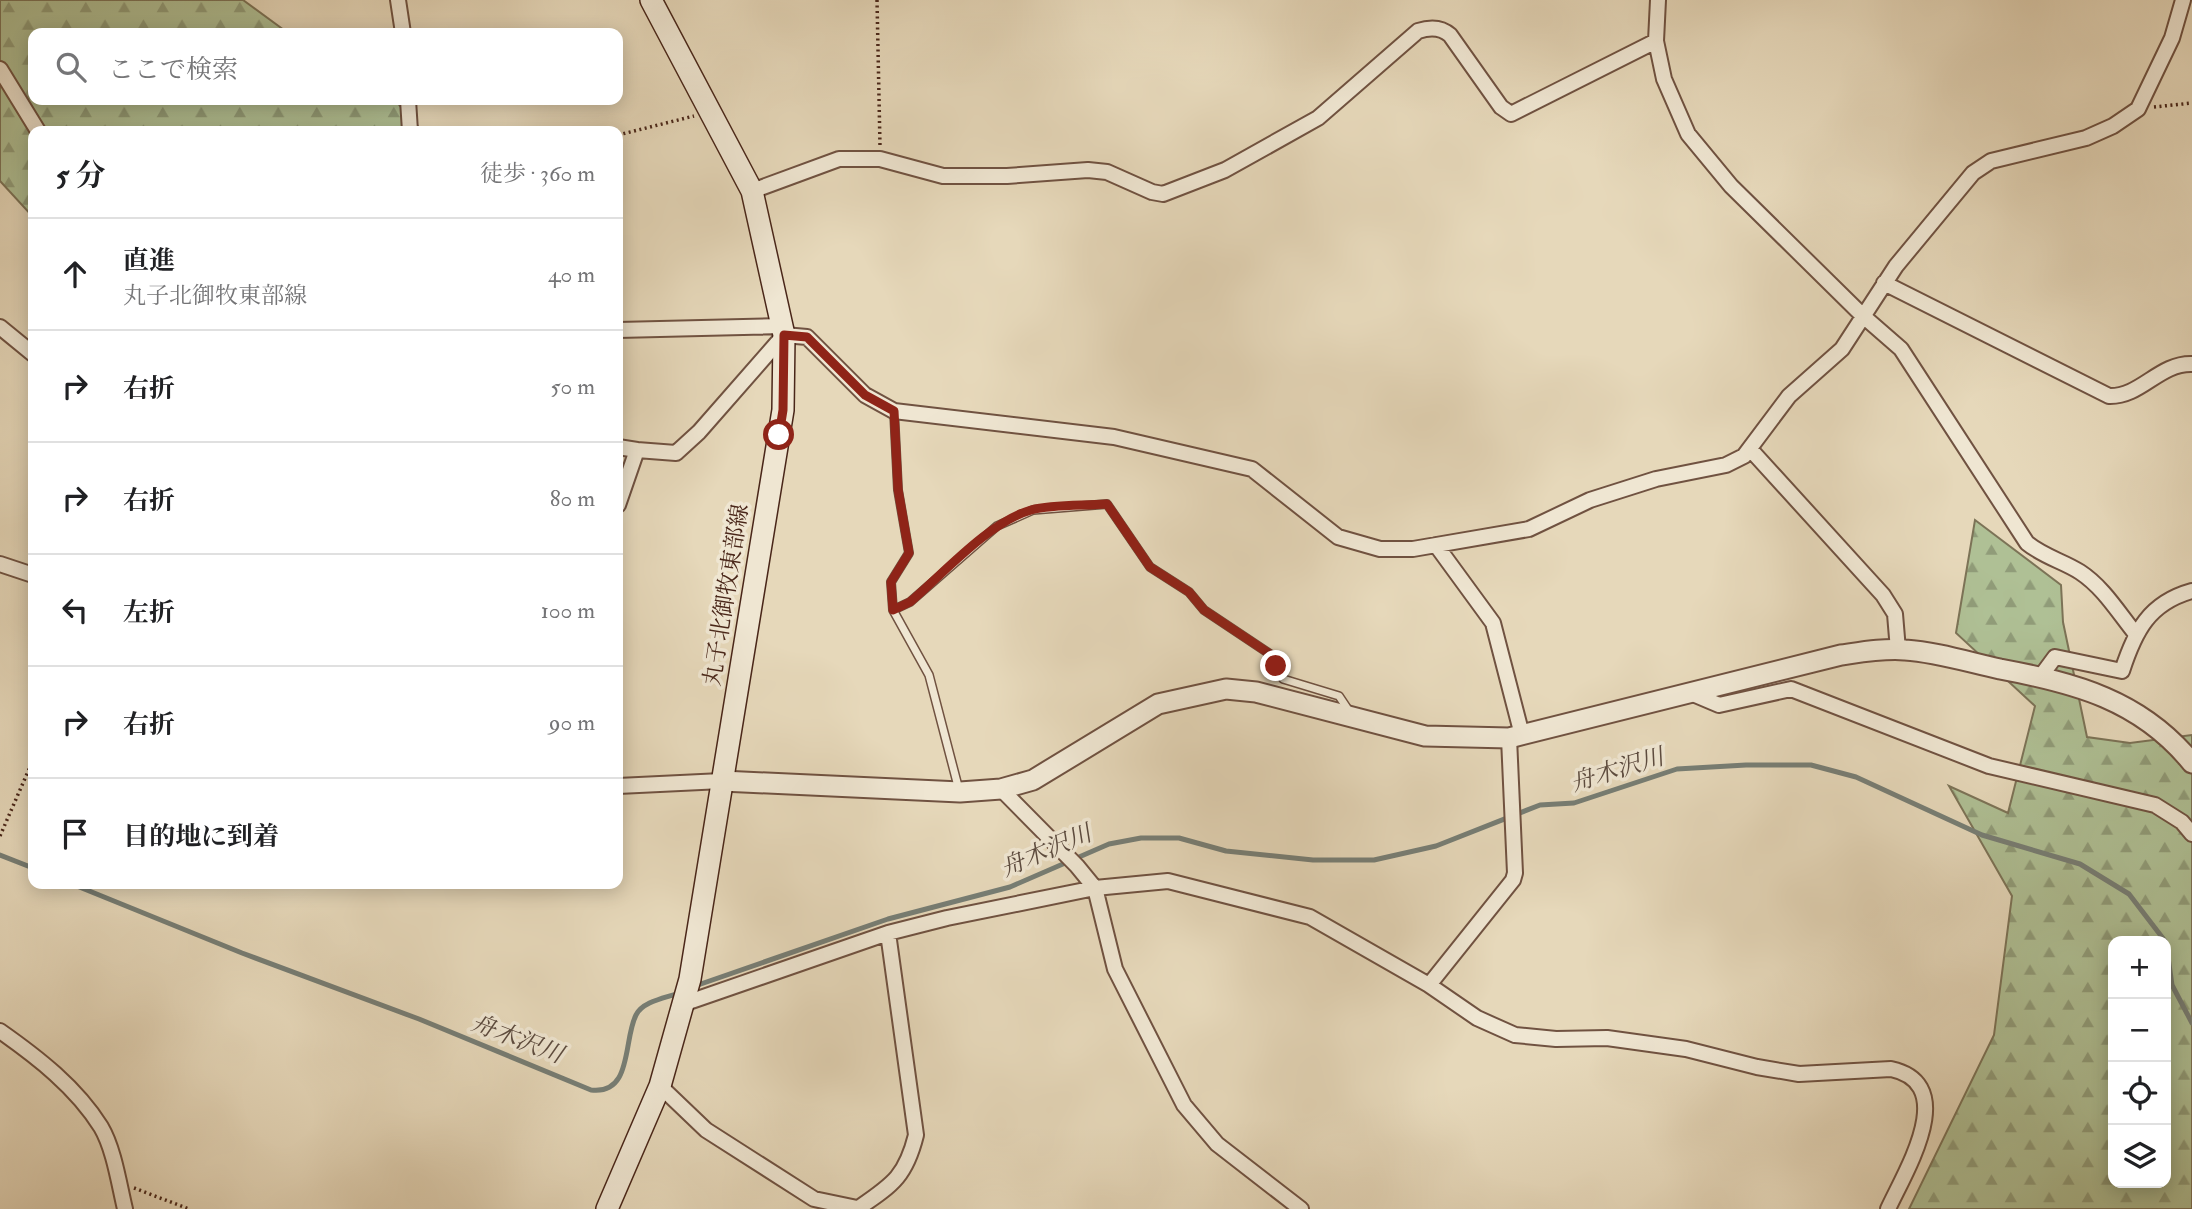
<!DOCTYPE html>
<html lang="ja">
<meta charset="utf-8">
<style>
:root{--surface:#fff;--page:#f2f2f2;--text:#202124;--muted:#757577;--line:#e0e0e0}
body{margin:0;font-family:"IM FELL Double Pica","Noto Serif JP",serif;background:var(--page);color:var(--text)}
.controls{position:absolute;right:21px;bottom:21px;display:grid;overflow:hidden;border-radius:14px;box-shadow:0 4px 18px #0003}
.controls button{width:63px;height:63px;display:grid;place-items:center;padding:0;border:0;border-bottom:2px solid var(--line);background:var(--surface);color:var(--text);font:35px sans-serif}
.stop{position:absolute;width:21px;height:21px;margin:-16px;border:5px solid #8f2418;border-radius:50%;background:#fff}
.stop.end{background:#8f2418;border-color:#fff;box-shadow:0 2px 7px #0008}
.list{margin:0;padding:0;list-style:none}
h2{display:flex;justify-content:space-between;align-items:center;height:91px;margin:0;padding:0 28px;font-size:30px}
h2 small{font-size:23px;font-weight:400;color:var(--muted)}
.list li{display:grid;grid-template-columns:46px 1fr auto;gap:21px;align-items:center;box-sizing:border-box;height:112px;padding:0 28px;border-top:2px solid var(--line)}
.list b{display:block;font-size:26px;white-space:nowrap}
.list p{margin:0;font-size:23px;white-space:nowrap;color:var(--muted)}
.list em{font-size:23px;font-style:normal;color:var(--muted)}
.icon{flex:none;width:38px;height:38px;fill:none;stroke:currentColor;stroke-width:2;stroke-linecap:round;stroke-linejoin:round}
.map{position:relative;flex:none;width:2192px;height:1209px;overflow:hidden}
.search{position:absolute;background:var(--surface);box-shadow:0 4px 18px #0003;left:28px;top:28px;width:595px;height:77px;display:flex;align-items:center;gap:18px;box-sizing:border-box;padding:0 24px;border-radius:14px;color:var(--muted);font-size:26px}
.panel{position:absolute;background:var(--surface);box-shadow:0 4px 18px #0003;left:28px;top:126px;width:595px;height:763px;border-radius:14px}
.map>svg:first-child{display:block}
.forest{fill:url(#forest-firs);stroke:#7c7357;stroke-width:2;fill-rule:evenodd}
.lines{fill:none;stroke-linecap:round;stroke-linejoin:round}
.stream{stroke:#777e75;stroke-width:5}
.service-casing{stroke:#705241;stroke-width:10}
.minor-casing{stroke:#705241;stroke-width:18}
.tertiary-casing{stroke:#705241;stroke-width:23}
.secondary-casing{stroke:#492619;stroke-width:24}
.path{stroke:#492619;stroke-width:3.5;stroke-dasharray:2 3.5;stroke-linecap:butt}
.service{stroke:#efe6d2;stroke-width:7}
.minor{stroke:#efe6d2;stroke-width:14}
.tertiary{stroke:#efe6d2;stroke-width:19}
.secondary{stroke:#efe6d2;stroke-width:21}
.route{stroke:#8f2418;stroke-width:9}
.labels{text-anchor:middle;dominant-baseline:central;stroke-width:7;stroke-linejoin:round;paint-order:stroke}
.street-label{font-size:23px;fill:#492619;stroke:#efe6d2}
.water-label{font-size:24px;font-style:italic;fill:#5c4b3f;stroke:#efe6d2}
</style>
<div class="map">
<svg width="2192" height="1209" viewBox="0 0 2192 1209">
<defs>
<pattern id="forest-firs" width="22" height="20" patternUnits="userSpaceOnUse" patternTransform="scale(1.75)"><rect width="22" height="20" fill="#afc095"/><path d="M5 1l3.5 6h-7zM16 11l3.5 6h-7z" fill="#909c79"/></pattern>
</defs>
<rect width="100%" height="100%" fill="#e6d8ba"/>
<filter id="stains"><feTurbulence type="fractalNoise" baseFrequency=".00286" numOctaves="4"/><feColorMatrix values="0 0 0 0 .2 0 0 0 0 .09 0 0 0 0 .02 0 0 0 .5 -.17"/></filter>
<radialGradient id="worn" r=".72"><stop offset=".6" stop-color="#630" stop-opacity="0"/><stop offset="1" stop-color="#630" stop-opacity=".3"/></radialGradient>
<path class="forest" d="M0,0H243L288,33H33V100H395L422,131H33V217L0,181Z
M1975,520L2061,585L2063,622L2087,737L2130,743L2192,735V1209H1909L1994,1035L2012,896L1949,786L2008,813L2035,706L1956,633ZM2113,941H2166V1183H2113Z"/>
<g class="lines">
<path class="stream" d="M0,855L33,868
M72,884L242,953L419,1019L591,1090C633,1095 623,1040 636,1015C643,1001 666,998 679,993
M2166,943L2172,985L2192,1023
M695,986L888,919L1010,887L1109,844L1141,838H1179L1226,851L1313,860H1374L1436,846L1540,805L1574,803L1677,769L1746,765H1811L1856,777L1982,835L2080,864L2129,894L2165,941"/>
<g class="service-casing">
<path id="service" d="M894,411L898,490L909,553L891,582L893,610L929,675L959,790
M893,610L910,602L997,526L1033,510L1107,504L1150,567L1189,592L1204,610L1270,654L1283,679L1339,696L1349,711"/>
</g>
<g class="minor-casing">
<path id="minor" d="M398,0L403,33
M1658,0L1656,41L1664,79L1688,134L1731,186L1862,315L1901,349L2027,543C2044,557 2063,561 2080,572C2103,587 2118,612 2135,633
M0,69L38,131
M408,100L410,131
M752,191L839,159H880L943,176H1007L1088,170L1107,172L1152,192L1163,194L1225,170L1318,118L1418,31C1430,27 1441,27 1450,35L1501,107L1511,114L1656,41
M1884,283L2109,396C2141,397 2159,363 2192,364
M0,327L33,354
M618,330L782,326
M618,447L637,450
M1751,450L1883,595L1895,614L1898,650
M618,505L637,450L676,453L699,432L784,335L807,337L865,395L894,411L1114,437L1252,469L1338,537L1380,549H1413L1529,529L1590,500L1656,479L1726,465L1744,456L1789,396L1842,349L1896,266L1973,173L1991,161L2086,138L2113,126L2138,109L2172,38L2183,0
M1436,545L1493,623L1522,735
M0,564L33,575
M2041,676L2055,657L2122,671C2135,631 2149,603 2192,591
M1693,694L1719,705L1791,689L1989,766L2155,805L2182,822L2192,834
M618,786L722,781
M1001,789L1077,866L1095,888L1115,969L1184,1105L1217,1144L1301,1209
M1429,985L1513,880L1515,873L1509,738
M683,1004L888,933L947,918L1095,888L1168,881L1310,917L1429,985L1477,1018L1515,1035L1556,1039L1607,1038L1686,1049L1757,1067L1799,1074L1891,1069C1960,1084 1906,1170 1888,1209
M0,1031C37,1057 76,1087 101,1127C114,1149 119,1184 125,1209
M660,1086L706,1130L814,1199L862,1209
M860,1207C894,1184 906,1175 916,1135L888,933"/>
</g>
<g class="tertiary-casing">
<path id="tertiary" d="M722,781L960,792L1001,789L1033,780L1158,704L1226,689L1256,692L1425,736L1509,738L1841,655C1862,652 1884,648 1905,650C1937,652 1968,662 2000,669C2075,683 2141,700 2192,763"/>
</g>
<g class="secondary-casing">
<path id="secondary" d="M607,1209L660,1086L690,979L783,410L784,335L752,191L651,0"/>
</g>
<path class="path" d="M877,0L880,146
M2154,107L2192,103
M618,135L694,116
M0,836L33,760
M134,1188L189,1209"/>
<use href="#service" class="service"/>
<use href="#minor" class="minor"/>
<use href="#tertiary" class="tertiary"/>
<use href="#secondary" class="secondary"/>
</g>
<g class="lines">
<path class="route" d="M779,435L783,410L784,335L807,337L865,395L894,411L898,489L909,553L891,582L893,610L910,602C944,573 989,522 1031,510C1054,504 1083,506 1107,504L1150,567L1189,592L1204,610L1270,654L1276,666"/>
</g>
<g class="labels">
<g class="street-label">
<text transform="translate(726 595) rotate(-81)">丸子北御牧東部線</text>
</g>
<g class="water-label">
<text transform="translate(1617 770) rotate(-17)">舟木沢川</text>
<text transform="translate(1046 851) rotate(-23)">舟木沢川</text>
<text transform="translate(517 1039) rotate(21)">舟木沢川</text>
</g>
</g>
<rect width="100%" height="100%" filter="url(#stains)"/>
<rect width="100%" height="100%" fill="url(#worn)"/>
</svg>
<div class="controls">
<button>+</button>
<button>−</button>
<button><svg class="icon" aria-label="locate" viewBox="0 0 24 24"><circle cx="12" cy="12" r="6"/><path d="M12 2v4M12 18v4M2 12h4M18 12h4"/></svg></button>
<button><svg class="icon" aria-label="layers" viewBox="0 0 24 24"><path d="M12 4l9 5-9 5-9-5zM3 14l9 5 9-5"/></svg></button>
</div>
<div class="stop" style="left:779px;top:435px"></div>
<div class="stop end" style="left:1276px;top:666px"></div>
<div class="search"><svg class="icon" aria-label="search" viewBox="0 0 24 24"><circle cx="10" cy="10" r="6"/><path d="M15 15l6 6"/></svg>ここで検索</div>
<section class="panel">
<h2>5 分<small>徒歩 · 360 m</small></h2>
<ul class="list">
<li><svg class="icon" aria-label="ahead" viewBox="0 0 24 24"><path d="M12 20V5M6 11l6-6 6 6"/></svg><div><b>直進</b><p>丸子北御牧東部線</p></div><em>40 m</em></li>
<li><svg class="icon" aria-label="right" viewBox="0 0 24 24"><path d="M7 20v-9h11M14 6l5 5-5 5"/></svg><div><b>右折</b></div><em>50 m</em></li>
<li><svg class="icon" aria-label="right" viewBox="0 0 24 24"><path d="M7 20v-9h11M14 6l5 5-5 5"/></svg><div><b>右折</b></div><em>80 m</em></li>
<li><svg class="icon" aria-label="left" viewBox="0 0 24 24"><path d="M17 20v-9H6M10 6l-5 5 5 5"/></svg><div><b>左折</b></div><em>100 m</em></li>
<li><svg class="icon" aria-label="right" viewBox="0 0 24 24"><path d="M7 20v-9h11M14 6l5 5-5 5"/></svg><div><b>右折</b></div><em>90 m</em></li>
<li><svg class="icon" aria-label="arrive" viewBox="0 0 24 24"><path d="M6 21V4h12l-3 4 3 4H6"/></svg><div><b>目的地に到着</b></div></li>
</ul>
</section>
</div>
